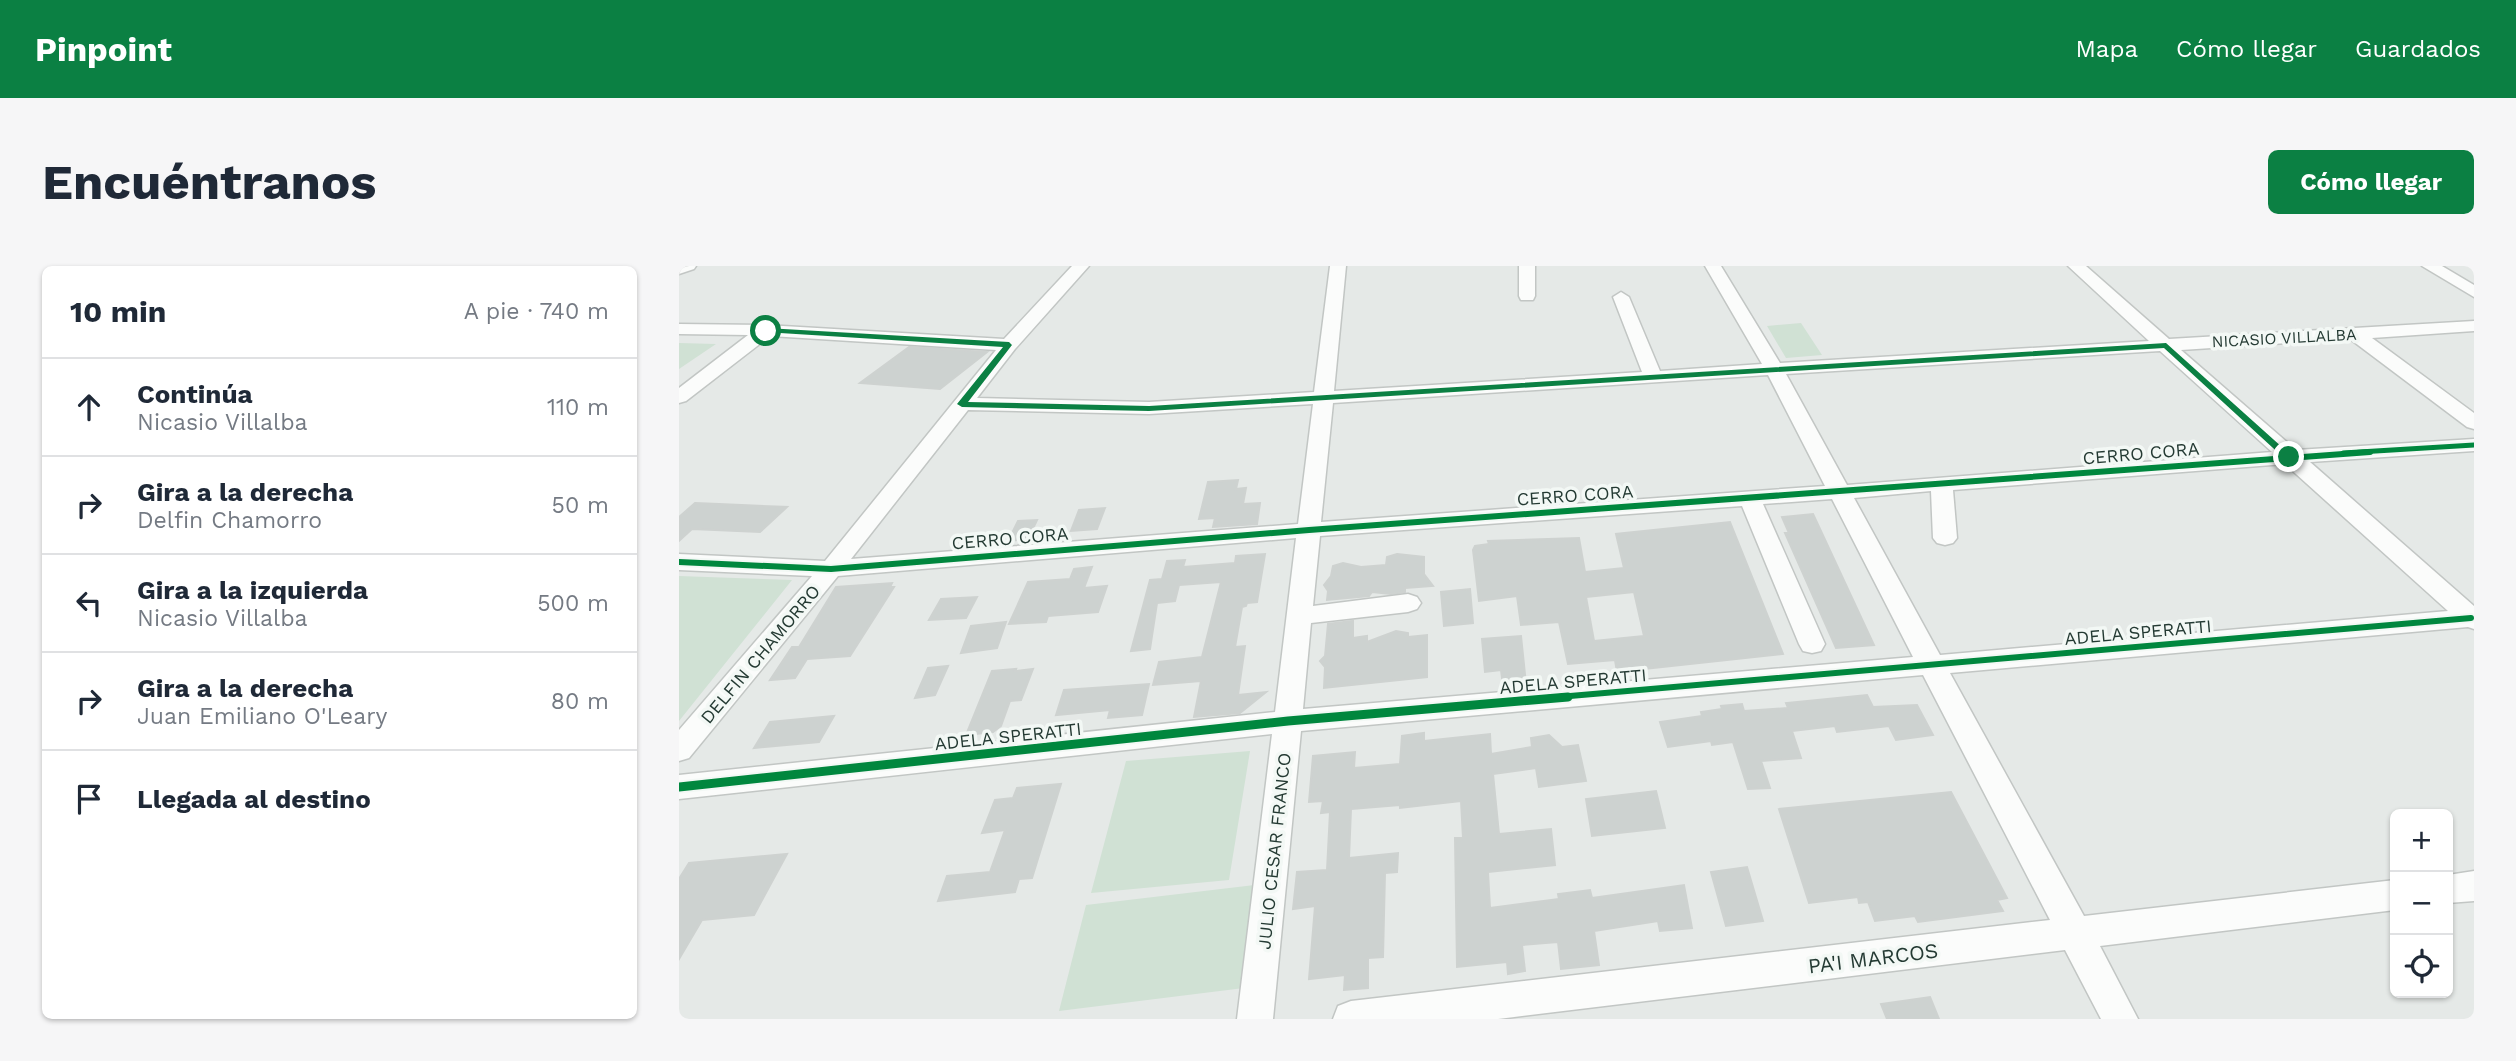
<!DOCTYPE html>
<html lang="es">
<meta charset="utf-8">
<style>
:root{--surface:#fff;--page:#f6f6f7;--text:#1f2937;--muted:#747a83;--line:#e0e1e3;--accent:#0b8043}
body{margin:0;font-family:"Work Sans",sans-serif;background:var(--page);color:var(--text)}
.controls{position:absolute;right:21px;bottom:21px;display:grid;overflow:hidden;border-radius:10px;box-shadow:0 2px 5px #0004}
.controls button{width:63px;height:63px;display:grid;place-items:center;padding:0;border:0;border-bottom:2px solid var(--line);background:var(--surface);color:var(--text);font:35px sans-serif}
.stop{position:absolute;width:21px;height:21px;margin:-16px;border:5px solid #0b8043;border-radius:50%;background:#fff}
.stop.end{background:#0b8043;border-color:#fff;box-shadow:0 2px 7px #0008}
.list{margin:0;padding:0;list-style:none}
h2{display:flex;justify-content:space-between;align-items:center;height:91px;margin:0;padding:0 28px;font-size:30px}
h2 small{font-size:23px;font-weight:400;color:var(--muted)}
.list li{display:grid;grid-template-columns:46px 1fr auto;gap:21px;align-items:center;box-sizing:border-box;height:98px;padding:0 28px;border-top:2px solid var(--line)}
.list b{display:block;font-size:26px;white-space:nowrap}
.list p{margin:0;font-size:23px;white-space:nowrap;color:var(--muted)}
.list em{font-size:23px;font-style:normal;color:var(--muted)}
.icon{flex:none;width:38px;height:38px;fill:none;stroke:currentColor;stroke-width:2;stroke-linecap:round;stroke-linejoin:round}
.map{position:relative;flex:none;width:1795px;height:753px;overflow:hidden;border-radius:10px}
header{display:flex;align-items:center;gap:42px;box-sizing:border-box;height:98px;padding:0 35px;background:var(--accent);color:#fff}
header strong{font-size:33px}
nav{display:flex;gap:38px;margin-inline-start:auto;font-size:24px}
.intro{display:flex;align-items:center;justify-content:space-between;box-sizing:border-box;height:168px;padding:0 42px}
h1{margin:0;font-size:49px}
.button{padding:18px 32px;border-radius:10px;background:var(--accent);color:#fff;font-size:24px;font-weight:700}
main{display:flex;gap:42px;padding:0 42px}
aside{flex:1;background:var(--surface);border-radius:10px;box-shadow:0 2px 5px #0004}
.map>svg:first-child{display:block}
.green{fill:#d0e1d4}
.building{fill:#cdd2d0;stroke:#ced2d0;stroke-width:2;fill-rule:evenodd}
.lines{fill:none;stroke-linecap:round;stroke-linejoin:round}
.minor-casing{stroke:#c2c6c4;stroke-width:3}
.minor{fill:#fbfcfb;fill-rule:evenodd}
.cycleway-far2-casing{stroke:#f3f8f5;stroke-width:9}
.cycleway-far1-casing{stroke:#f3f8f5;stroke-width:10}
.cycleway-casing{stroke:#f3f8f5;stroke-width:13}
.cycleway-far2{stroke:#00873e;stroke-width:5}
.cycleway-far1{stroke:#00873e;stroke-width:6}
.cycleway{stroke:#00873e;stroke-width:9}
.route{fill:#0b8043}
.labels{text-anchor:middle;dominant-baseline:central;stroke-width:7;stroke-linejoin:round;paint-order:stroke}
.far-street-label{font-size:16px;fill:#243a33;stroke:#f3f8f5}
.street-label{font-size:18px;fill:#243a33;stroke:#f3f8f5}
.near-street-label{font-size:21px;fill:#243a33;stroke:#f3f8f5}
</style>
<header>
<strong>Pinpoint</strong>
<nav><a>Mapa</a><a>Cómo llegar</a><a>Guardados</a></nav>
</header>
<div class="intro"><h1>Encuéntranos</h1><a class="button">Cómo llegar</a></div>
<main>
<aside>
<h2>10 min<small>A pie · 740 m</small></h2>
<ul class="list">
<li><svg class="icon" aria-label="ahead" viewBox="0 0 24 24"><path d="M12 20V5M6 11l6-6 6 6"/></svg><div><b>Continúa</b><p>Nicasio Villalba</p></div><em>110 m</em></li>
<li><svg class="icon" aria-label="right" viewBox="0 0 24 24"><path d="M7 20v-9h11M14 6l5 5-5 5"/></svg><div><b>Gira a la derecha</b><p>Delfin Chamorro</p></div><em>50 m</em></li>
<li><svg class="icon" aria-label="left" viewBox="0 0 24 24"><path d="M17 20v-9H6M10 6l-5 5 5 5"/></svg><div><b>Gira a la izquierda</b><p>Nicasio Villalba</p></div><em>500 m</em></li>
<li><svg class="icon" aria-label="right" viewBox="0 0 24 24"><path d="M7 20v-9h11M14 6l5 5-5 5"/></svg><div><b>Gira a la derecha</b><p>Juan Emiliano O'Leary</p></div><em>80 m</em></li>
<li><svg class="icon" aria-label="arrive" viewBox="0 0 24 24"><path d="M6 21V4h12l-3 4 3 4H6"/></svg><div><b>Llegada al destino</b></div></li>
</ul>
</aside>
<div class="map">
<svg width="1795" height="753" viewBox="0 0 1795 753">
<rect width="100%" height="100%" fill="#e5e9e7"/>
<path class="green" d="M1122,57L1143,89L1107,92L1088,60Z
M0,77L37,78L0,103Z
M0,310L113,314L0,455Z
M571,485L550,614L412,627L447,495Z
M584,618L573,721L380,745L407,639Z"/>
<path class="building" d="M230,81L308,86L261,123L181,117Z
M559,214L557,223L567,222L564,238L581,237L578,258L534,261L536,252L520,253L529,216Z
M16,237L40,238L108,241L81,266L13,263L0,275V251Z
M426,242L418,263L392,265L400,244Z
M1134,248L1141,263L1195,379L1157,382L1106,267H1110L1103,251Z
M358,254L349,273L329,275L339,255Z
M1051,256L1104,388L938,406L936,394L889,398L880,356L842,359L838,330L800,335L794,284L796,280L810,278L809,275L900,272L906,306L945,302L937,268ZM955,326L965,370L915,375L907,331Z
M586,288L578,336L568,337L567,340L563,341L556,381L566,380L559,429L587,426L561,447L515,451L522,415L474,419L480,396L523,391L542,316L500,319L496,335L478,337L471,383L452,385L471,314L483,313L488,295L506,294L504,301L556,297L557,290Z
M718,288L745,291V308L754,320L726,322V326L712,328L693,326L690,330L648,334L649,325L645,319L652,310L654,300L664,297L682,301L707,299L708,291Z
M413,301L405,322L428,320L419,346L369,350L367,356L330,358L349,316L391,313L395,303Z
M213,317L211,321H215L171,390L128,393L116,412L91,414L113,381H120L157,321Z
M791,323L794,357L765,360L762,326Z
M298,331L287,352L250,354L262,333Z
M674,355V372L688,370V376L717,365L729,367V371L748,369V411L645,422L646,401L641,395L646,390L649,358Z
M327,356L318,382L282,387L292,360Z
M842,370L847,418L824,420L822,404L806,406L803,373Z
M269,400L256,429L236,432L249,402Z
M337,403L336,405L354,403L342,434L331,435L322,460L314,466L287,469L313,405Z
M470,418L463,449L429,452L431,444L377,449L385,424Z
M1188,429L1194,441L1238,439L1254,469L1217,474L1210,460L1158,466L1156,460L1113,465L1122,492L1082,495L1091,522L1069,523L1054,476L1033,479L1032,475L989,481L981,456L1023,450L1022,446L1043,443L1042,440L1063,438L1065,445L1109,442L1107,437Z
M155,450L140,476L75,482L91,456Z
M745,467V475L811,468L812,488L853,481L852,472L870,469L883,481L899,479L907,515L860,521L857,502L814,508L820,568L872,563L876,599L809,606L811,642L880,633L879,628L911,624L913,632L1005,619L1013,662L981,665L979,655L915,665L920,699L882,703L879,676L843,679L846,705L829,708L828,696L778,701L776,572H784L782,535L721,542V539L672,543L670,592L719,587L718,606L706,607L704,691L689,692V722L665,724L666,709L630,713L636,640L614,643L618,606L648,604L651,546L642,547L644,535L630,536L634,490L676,486L675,502L721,498L723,470Z
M382,518L353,612L340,613L336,626L259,635L268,610L311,606L326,564L303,567L316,534L334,532L338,522Z
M977,525L986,562L913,570L907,533Z
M1272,526L1328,632L1318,634L1324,645L1239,656L1236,650L1196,655L1189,636L1180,637L1179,631L1130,637L1100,543Z
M108,588L75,649L23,654L0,693V613L10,597Z
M1068,601L1084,655L1047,660L1032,606Z
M1251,731L1260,753H1208L1202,738Z"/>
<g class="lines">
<g class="minor-casing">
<path id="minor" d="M0,0H17L15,3L0,8Z
M393,0H410L336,83L298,132L470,136L635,126L651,0H667L655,125L963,106L934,31L942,26L950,31L981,105L1083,98L1026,0H1042L1101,97L1470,75L1389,0H1407L1490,73L1795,55V65L1693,72L1795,147V163L1788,161L1671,73L1502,84L1617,184L1795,173V185L1631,196L1795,340V363L1789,361L1271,407L1405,650L1716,614V644L1421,680L1459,753H1422L1386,684L819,753H654L659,740L672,735L1371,654L1244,409L622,465L594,753H558L593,468L0,533V509L596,446L617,272L159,310L10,492L0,495V464L133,310L0,304V288L146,295L317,84L91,70L7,135L0,137V122L69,69L0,68V58L87,59L325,73ZM1481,85L1593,186L1168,219L1107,108ZM1089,109L1146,220L642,256L654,137ZM634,138L619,258L172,293L289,144L470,148ZM1606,198L1769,345L1261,389L1175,232L1252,225L1254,272L1258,277L1266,279L1274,277L1278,272L1274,224ZM1153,233L1234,391L624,443L632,357L729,346L738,343L742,337L738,331L729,328L634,340L641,270L1063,240L1120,378L1124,385L1133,387L1142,385L1146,378L1084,238Z
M840,0H856V30L854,34H842L840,30Z
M1743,0H1763L1795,19V31Z
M1795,605V635L1769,637V609Z"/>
</g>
<use href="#minor" class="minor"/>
<g class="cycleway-far2-casing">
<path id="cycleway-far2" d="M1664,187L1795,179"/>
</g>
<g class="cycleway-far1-casing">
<path id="cycleway-far1" d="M0,296L152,303L630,264L1691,186
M868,432L1792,352"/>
</g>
<g class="cycleway-casing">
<path id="cycleway" d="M0,521L609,455L889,431"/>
</g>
<use href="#cycleway-far2" class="cycleway-far2"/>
<use href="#cycleway-far1" class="cycleway-far1"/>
<use href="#cycleway" class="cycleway"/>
</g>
<path class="route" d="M87,62L330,76L333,79L289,136L470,140L1487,77L1614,191L1606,193L1485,82L470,145L283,141L278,138L324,81L85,66Z"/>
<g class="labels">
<g class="far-street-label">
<text transform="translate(1605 72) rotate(-3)">NICASIO VILLALBA</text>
</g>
<g class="street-label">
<text transform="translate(1462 187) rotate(-5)">CERRO CORA</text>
<text transform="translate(896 229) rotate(-4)">CERRO CORA</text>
<text transform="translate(331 272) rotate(-5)">CERRO CORA</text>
<text transform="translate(1459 366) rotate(-5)">ADELA SPERATTI</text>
<text transform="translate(81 388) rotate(-50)">DELFIN CHAMORRO</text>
<text transform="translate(894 415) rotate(-5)">ADELA SPERATTI</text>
<text transform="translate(329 470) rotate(-6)">ADELA SPERATTI</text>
<text transform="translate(595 585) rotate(-84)">JULIO CESAR FRANCO</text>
</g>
<g class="near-street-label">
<text transform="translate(1194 692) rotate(-7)">PA'I MARCOS</text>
</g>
</g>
</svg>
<div class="controls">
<button>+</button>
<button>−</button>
<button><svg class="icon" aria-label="locate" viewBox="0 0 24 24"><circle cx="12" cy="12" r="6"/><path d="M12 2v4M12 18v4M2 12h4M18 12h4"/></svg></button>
</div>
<div class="stop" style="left:87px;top:65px"></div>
<div class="stop end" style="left:1610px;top:191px"></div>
</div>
</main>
